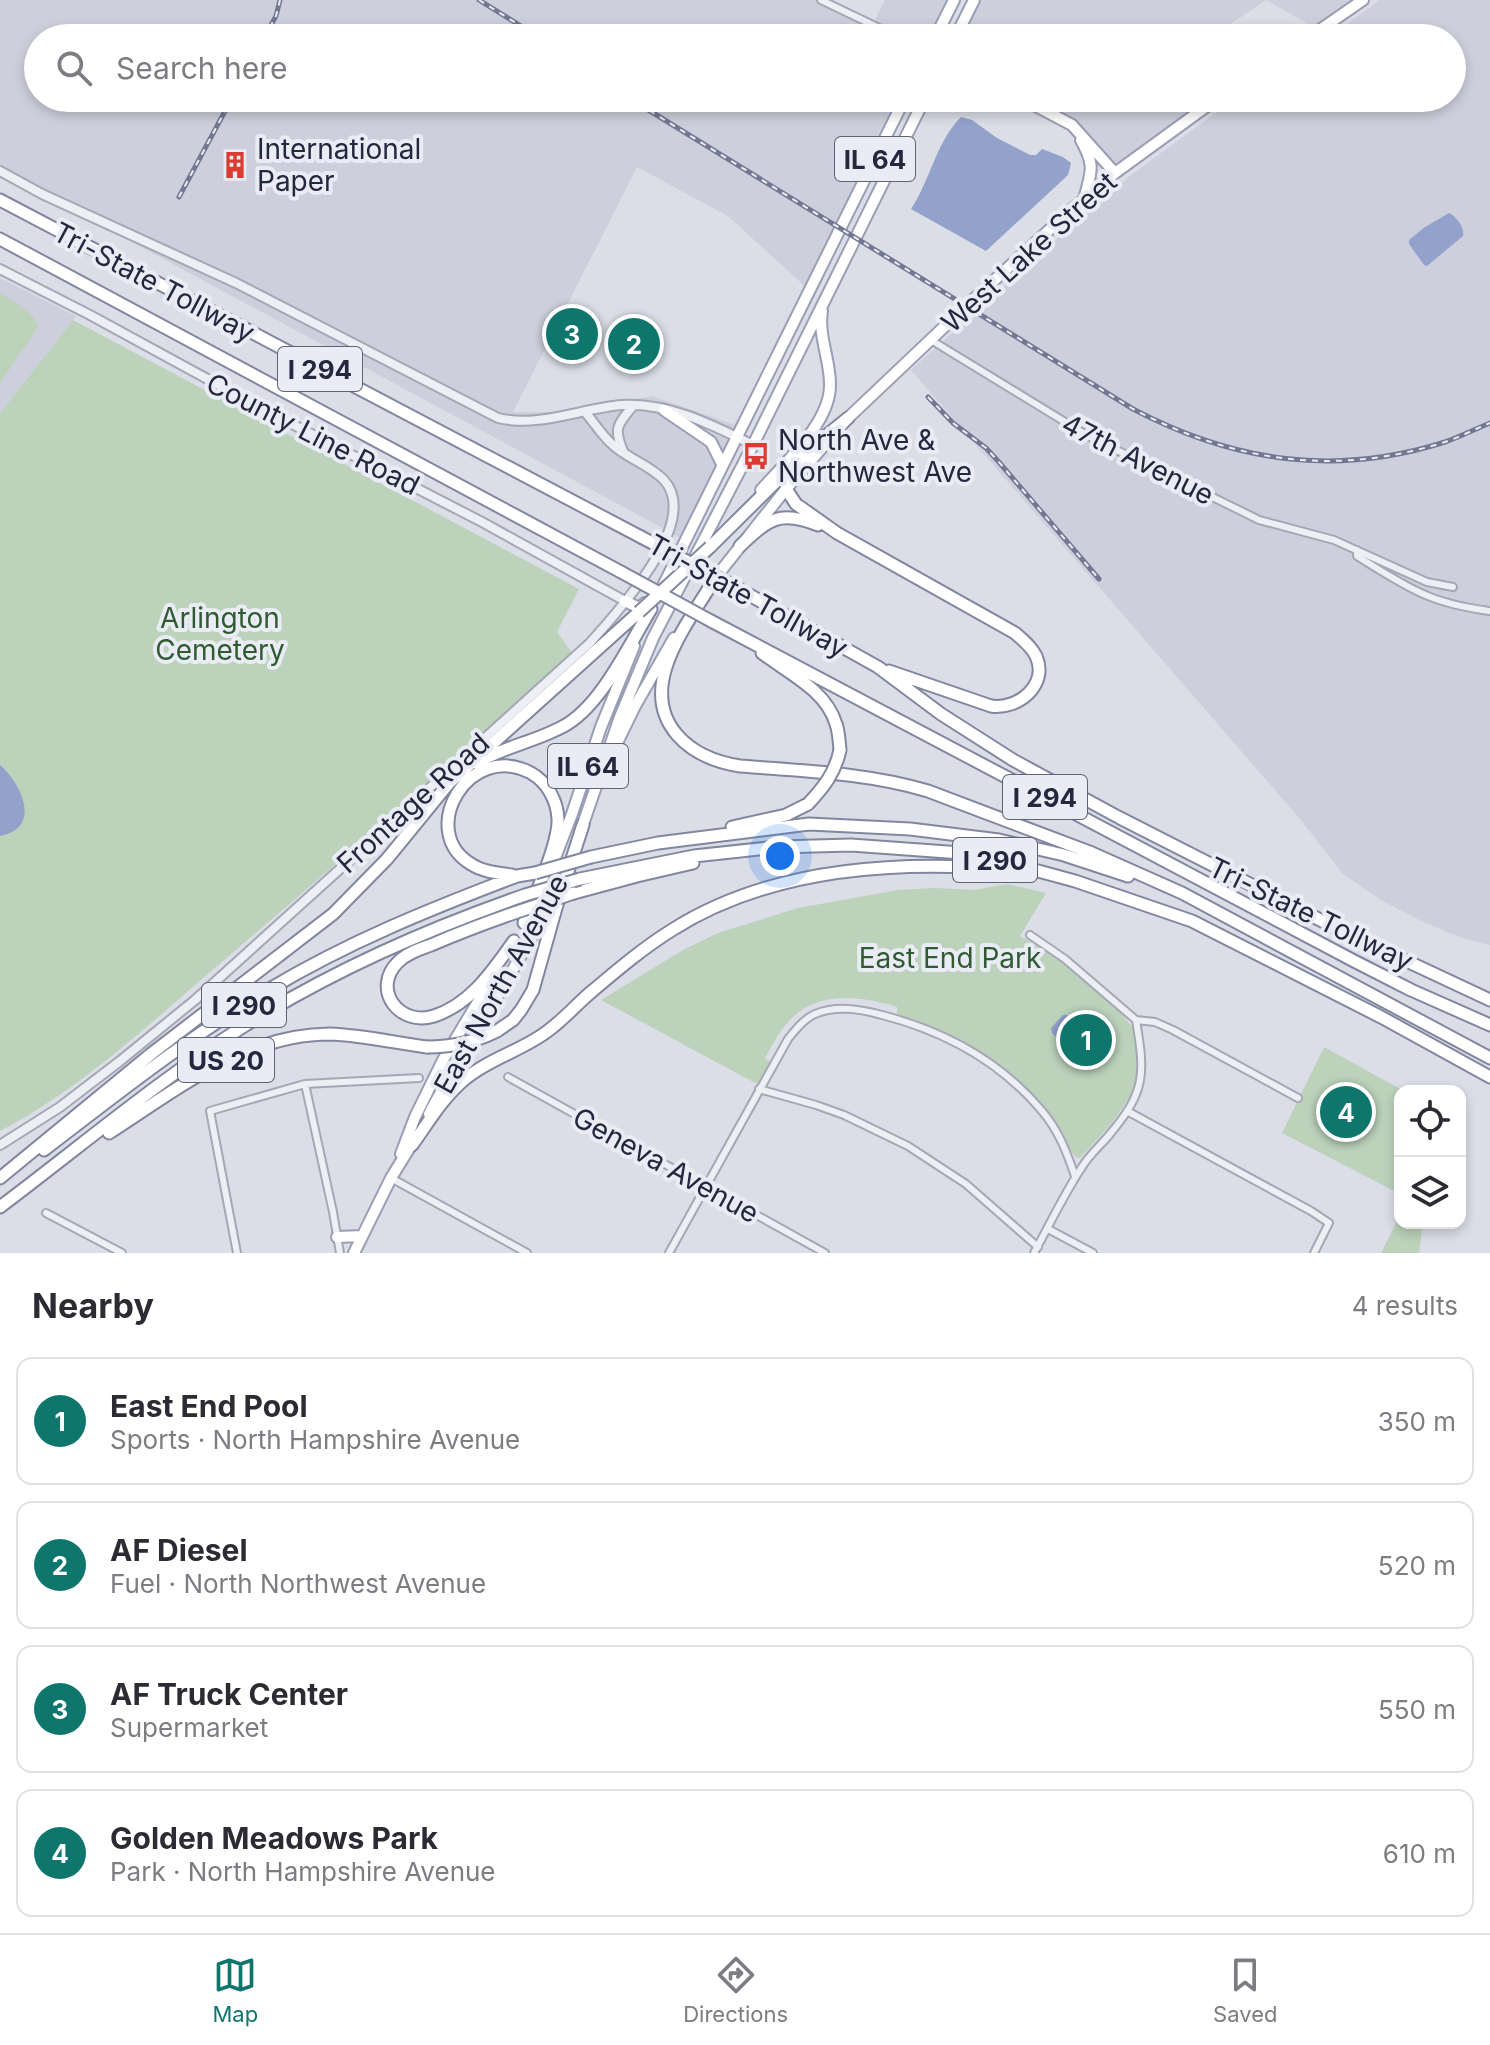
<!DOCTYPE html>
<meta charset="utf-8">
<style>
:root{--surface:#fff;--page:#f2f2f3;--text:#2b2b33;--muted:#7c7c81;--line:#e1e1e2;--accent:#0f766e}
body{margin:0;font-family:Inter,sans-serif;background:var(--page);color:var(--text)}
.controls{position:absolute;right:24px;bottom:24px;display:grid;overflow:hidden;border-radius:16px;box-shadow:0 4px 12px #0003}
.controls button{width:72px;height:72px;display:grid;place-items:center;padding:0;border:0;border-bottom:2px solid var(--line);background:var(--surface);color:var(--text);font:40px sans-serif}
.you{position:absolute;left:780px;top:856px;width:28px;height:28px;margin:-20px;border:6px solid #fff;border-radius:50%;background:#1a73e8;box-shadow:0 0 0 12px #1a73e833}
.badge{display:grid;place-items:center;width:52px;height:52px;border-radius:50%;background:var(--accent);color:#fff;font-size:26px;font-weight:700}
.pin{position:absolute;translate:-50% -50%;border:4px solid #fff;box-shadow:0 2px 8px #0006}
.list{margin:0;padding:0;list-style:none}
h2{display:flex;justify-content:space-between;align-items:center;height:104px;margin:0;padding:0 32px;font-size:34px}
h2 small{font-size:26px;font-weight:400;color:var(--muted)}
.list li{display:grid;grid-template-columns:52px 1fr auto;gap:24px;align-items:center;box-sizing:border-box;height:128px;margin:0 16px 16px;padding:0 16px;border:2px solid var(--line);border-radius:16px}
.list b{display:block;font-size:30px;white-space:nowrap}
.list p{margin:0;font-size:26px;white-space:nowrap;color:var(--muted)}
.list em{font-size:26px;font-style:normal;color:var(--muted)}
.icon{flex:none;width:44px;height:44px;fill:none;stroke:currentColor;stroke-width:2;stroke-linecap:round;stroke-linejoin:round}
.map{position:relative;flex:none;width:1490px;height:1253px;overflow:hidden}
.search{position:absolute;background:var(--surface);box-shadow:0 4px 12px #0003;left:24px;right:24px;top:24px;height:88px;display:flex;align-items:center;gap:20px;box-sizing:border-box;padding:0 28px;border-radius:44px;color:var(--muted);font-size:30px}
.sheet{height:680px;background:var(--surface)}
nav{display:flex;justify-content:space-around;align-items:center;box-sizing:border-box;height:112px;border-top:2px solid var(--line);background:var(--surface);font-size:22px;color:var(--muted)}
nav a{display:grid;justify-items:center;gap:4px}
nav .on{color:var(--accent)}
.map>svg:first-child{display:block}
.built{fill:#cdcfdc}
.green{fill:#bcd2bb}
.water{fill:#92a2cb}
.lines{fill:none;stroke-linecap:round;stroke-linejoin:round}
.minor-casing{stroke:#a4a7b4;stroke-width:10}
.tertiary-casing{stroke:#a4a7b4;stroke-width:12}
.primary-casing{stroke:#999eb4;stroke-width:14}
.motorway-casing{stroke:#81879f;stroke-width:15}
.minor{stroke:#eeeff5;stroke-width:6}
.tertiary{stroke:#eeeff5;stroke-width:8}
.primary{stroke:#fff;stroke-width:10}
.motorway{stroke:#fff;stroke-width:11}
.rail-casing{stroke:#737892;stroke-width:5}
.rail{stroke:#eaecf5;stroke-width:2;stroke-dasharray:6;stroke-linecap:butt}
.motorway-bridge-casing{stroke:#81879f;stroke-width:15;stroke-linecap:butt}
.motorway-bridge{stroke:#fff;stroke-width:11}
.labels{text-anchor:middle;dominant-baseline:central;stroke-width:8;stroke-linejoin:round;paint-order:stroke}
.shield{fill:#eaecf5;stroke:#5f6375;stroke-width:2}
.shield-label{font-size:26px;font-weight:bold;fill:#24283e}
.poi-label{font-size:28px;fill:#24283e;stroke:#eaecf5;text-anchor:start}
.street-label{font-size:28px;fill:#24283e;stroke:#eaecf5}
.park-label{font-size:28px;fill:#305b31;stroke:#eaecf5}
</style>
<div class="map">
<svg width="1490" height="1253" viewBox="0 0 1490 1253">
<rect width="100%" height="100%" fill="#dbdde7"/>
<path class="built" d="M0,0H821L872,25L885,0H954L935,38H38V98H905L809,290L728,216L637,167L513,412H557L652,396L741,427L685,540L0,171Z
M974,0H1363L1319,30L1266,0L1210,38H955Z
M1380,0H1490V945L1462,938L1421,921L1381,900L1343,874L1300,819L911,370L1082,216L1131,175L1236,98H1452V38H1327Z
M1021,98H1218L1115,173L1083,135Z
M0,278L76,316L0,413Z"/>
<path class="green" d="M0,293C13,302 34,311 38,327L0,383Z
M73,320L579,589L557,632L572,653C455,760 337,864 217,966C148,1025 81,1089 0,1131V413Z
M1007,884L1046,893L1020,936L1053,955L1121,1013L1133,1028L1139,1064L1138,1077L1133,1092L1112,1123L1080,1158H1077C1068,1150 1061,1128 1051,1116C1009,1064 961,1033 897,1014V1007C861,996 817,990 789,1021C779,1032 772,1045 765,1058L770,1062L757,1084L601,1000L683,950L718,933L798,908L898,890L935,888L974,890Z
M1324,1047L1404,1091H1400V1194L1282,1133Z
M1400,1215V1223H1423L1419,1253H1381Z"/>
<path class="water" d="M961,117L972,120L997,138L1030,155H1036L1042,149L1063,157L1071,163L1068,175L986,251L911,209C930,181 936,142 961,117Z
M1449,213C1456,216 1465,228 1463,236L1427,266L1424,265L1409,244V240L1425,227Z
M0,765C21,783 43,828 0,836Z
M1063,1015H1067L1099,1044L1083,1062L1070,1049L1081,1036L1079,1035L1067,1047L1052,1033L1051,1028Z"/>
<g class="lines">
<g class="minor-casing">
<path id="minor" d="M821,0L900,38
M931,340L1088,436L1245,513L1259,520L1334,540L1427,582L1453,587
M1357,550V556C1376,568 1407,588 1428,596C1447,604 1468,608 1489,611
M1030,935L1065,959L1136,1020L1155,1022L1173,1030L1298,1098
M508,1077L825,1253
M305,1084L333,1212L340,1253
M759,1089L816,1105L844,1115L908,1146L966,1184L1038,1247
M1127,1111L1311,1211L1329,1223L1314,1253
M391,1178L527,1253
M46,1213L122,1253
M1048,1229L1093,1253
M237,1253L210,1111L305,1084L419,1078
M669,1253L788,1039C796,1029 804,1019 815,1014C836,1005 860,1009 882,1015C944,1031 1000,1061 1042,1111C1059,1131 1067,1153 1075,1176
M1034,1253C1050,1224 1064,1194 1082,1167C1089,1155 1101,1145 1110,1134C1146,1091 1145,1074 1136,1020"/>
</g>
<g class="tertiary-casing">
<path id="tertiary" d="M0,171L42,194L236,283L498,418C539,428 582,408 622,405C668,402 713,425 753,445
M0,269L90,315L257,406L482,522L625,601
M623,451C613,428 618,424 633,406
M0,1145L60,1107L120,1061L195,1000L590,643C617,612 702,522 664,480C649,464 628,459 613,445C602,436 594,422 585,412"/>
</g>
<g class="primary-casing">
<path id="primary" d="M935,38L954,0
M955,38L974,0
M1308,38L1363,0
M1021,98L1072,125L1115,173
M1081,140C1096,167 1091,171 1084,200
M664,410L711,442L722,464
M761,490C785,463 831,422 830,384C830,359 818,336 822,311
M712,582L786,489L848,418L964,308L1070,211L1115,173L1218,98
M660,592L905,98
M625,601L639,608L645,603
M615,747L635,706L674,638
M580,833L620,717L653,638L753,445L925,98
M553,863L572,814L601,727L634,646
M429,1114C471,1035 522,962 560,881
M401,1154L415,1117L443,1060L497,970
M337,1237L362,1236
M354,1253L391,1178L415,1139"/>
</g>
<g class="motorway-casing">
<path id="motorway" d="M0,200L641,537
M0,239L621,572
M795,462L789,473L786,489L796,504L837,533L1015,633C1023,640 1031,646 1036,656C1049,685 1018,710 991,706L889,671
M740,546C768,520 779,509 818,525
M710,547L806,452L848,418
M714,580C697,608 676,636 666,667C648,724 689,758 740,766C803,771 868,773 928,791L1092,853L1182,893L1490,1058
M728,583L878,667L941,714L1013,760L1120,818L1334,927L1490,1000
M711,621L1354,961L1411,990L1490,1025
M762,653C788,673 826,690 836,724C839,732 839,741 840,750
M476,763C503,747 534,742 562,727C600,708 629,645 651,609
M732,827L786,815L808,804
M591,857L658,843L809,824L910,829L999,840L1064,855L1128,876
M512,875C498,873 483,872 471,864C416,831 469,740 531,773C547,782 557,800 558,819C559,844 534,897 524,923
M580,879L694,856L777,847L851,845L975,854L1075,881L1192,921L1381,1017L1490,1077
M574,893L637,876L693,863
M514,941C492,971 471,1004 434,1016C399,1027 371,989 398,962C407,953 420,949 431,945C459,933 488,922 517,912
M497,1031L513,1020L521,1010L533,990L556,908L583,825
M109,1133C176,1090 245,1034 330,1034C362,1035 395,1043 427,1047
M412,1145C428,1123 443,1097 465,1079C490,1058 524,1050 549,1030C564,1019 576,1005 590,993C616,971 643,948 672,930C771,867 901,860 1014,870
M44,1150C117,1094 189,1037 268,990C348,942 430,909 517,876L535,873
M0,1178L151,1054L333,914L387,859L449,783L639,612
M0,1207C81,1146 159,1080 244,1026C334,970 425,930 525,895"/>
</g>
<use href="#minor" class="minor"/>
<use href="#tertiary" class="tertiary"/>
<use href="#primary" class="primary"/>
<use href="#motorway" class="motorway"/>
<g class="rail-casing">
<path id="rail" d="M479,0L540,38
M264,38L276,16L280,0
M629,98L1133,409C1234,462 1335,477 1445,442C1460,437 1475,429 1490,423
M179,197L232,98
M928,397L953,423L986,448L998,461L1099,579"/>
</g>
<use href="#rail" class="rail"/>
<g class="motorway-bridge-casing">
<path id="motorway-bridge" d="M641,537L728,583
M621,572L711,621
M639,612L710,547
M808,804C824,787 835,773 840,750
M535,873L591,857
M525,895L580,879
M517,912L574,893
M427,1047C452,1047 475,1042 497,1031"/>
</g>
<use href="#motorway-bridge" class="motorway-bridge"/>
</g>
<defs>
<g id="building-bare" transform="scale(2.16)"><path d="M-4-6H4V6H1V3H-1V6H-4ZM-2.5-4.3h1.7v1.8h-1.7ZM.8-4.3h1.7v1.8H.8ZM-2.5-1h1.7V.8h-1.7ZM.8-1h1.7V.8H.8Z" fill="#da3c32" stroke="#eaecf5" stroke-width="2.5" paint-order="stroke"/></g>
<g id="bus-bare" transform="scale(2.16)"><path d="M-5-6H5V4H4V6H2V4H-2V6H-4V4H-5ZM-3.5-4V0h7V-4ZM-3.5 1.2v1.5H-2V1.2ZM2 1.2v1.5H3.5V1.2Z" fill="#da3c32" stroke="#eaecf5" stroke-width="2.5" paint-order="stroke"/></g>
</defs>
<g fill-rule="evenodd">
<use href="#building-bare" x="235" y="165"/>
<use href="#bus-bare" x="756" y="456"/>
</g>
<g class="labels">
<g class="shield">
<rect x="835" y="137" width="80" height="44" rx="6"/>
<rect x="278" y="347" width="84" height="44" rx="6"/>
<rect x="548" y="744" width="80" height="44" rx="6"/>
<rect x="1003" y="775" width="84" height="44" rx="6"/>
<rect x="953" y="838" width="84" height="44" rx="6"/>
<rect x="202" y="983" width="84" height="44" rx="6"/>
<rect x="178" y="1038" width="96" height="44" rx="6"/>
</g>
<g class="shield-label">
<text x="875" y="159">IL 64</text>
<text x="320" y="369">I 294</text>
<text x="588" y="766">IL 64</text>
<text x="1045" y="797">I 294</text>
<text x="995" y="860">I 290</text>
<text x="244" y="1005">I 290</text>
<text x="226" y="1060">US 20</text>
</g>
<g class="poi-label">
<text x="257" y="149">International<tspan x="257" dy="32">Paper</tspan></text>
<text x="778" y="440">North Ave &amp;<tspan x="778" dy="32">Northwest Ave</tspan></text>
</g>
<g class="street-label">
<text transform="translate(1029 252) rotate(-42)">West Lake Street</text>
<text transform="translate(154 282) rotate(28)">Tri-State Tollway</text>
<text transform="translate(313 434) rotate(27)">County Line Road</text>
<text transform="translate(1138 459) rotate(27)">47th Avenue</text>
<text transform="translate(748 596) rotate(29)">Tri-State Tollway</text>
<text transform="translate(413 803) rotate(-42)">Frontage Road</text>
<text transform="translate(1311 914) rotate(26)">Tri-State Tollway</text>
<text transform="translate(501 984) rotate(-61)">East North Avenue</text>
<text transform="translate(666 1165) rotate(29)">Geneva Avenue</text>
</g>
<g class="park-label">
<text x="220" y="618">Arlington<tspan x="220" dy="32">Cemetery</tspan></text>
<text x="950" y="958">East End Park</text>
</g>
</g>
</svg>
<div class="controls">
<button><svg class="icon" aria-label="locate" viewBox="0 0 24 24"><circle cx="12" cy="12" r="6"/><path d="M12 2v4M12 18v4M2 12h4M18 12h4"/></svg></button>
<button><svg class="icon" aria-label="layers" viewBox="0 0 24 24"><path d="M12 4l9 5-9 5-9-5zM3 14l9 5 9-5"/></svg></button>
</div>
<div class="you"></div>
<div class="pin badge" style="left:1086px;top:1040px">1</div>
<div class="pin badge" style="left:634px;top:344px">2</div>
<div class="pin badge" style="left:572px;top:334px">3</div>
<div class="pin badge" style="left:1346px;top:1112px">4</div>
<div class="search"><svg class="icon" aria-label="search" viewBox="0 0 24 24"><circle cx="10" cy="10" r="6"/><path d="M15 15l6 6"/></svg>Search here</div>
</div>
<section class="sheet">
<h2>Nearby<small>4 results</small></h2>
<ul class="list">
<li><span class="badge">1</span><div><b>East End Pool</b><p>Sports · North Hampshire Avenue</p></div><em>350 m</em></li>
<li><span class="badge">2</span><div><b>AF Diesel</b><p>Fuel · North Northwest Avenue</p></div><em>520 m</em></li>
<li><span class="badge">3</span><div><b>AF Truck Center</b><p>Supermarket</p></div><em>550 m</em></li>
<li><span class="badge">4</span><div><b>Golden Meadows Park</b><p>Park · North Hampshire Avenue</p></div><em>610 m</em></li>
</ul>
</section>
<nav>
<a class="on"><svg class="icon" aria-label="map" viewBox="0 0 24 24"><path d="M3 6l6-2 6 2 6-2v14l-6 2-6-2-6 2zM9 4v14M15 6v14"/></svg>Map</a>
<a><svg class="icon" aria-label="directions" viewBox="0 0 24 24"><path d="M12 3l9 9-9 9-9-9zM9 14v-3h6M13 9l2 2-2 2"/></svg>Directions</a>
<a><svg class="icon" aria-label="saved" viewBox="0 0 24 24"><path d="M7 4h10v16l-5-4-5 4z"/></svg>Saved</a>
</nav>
